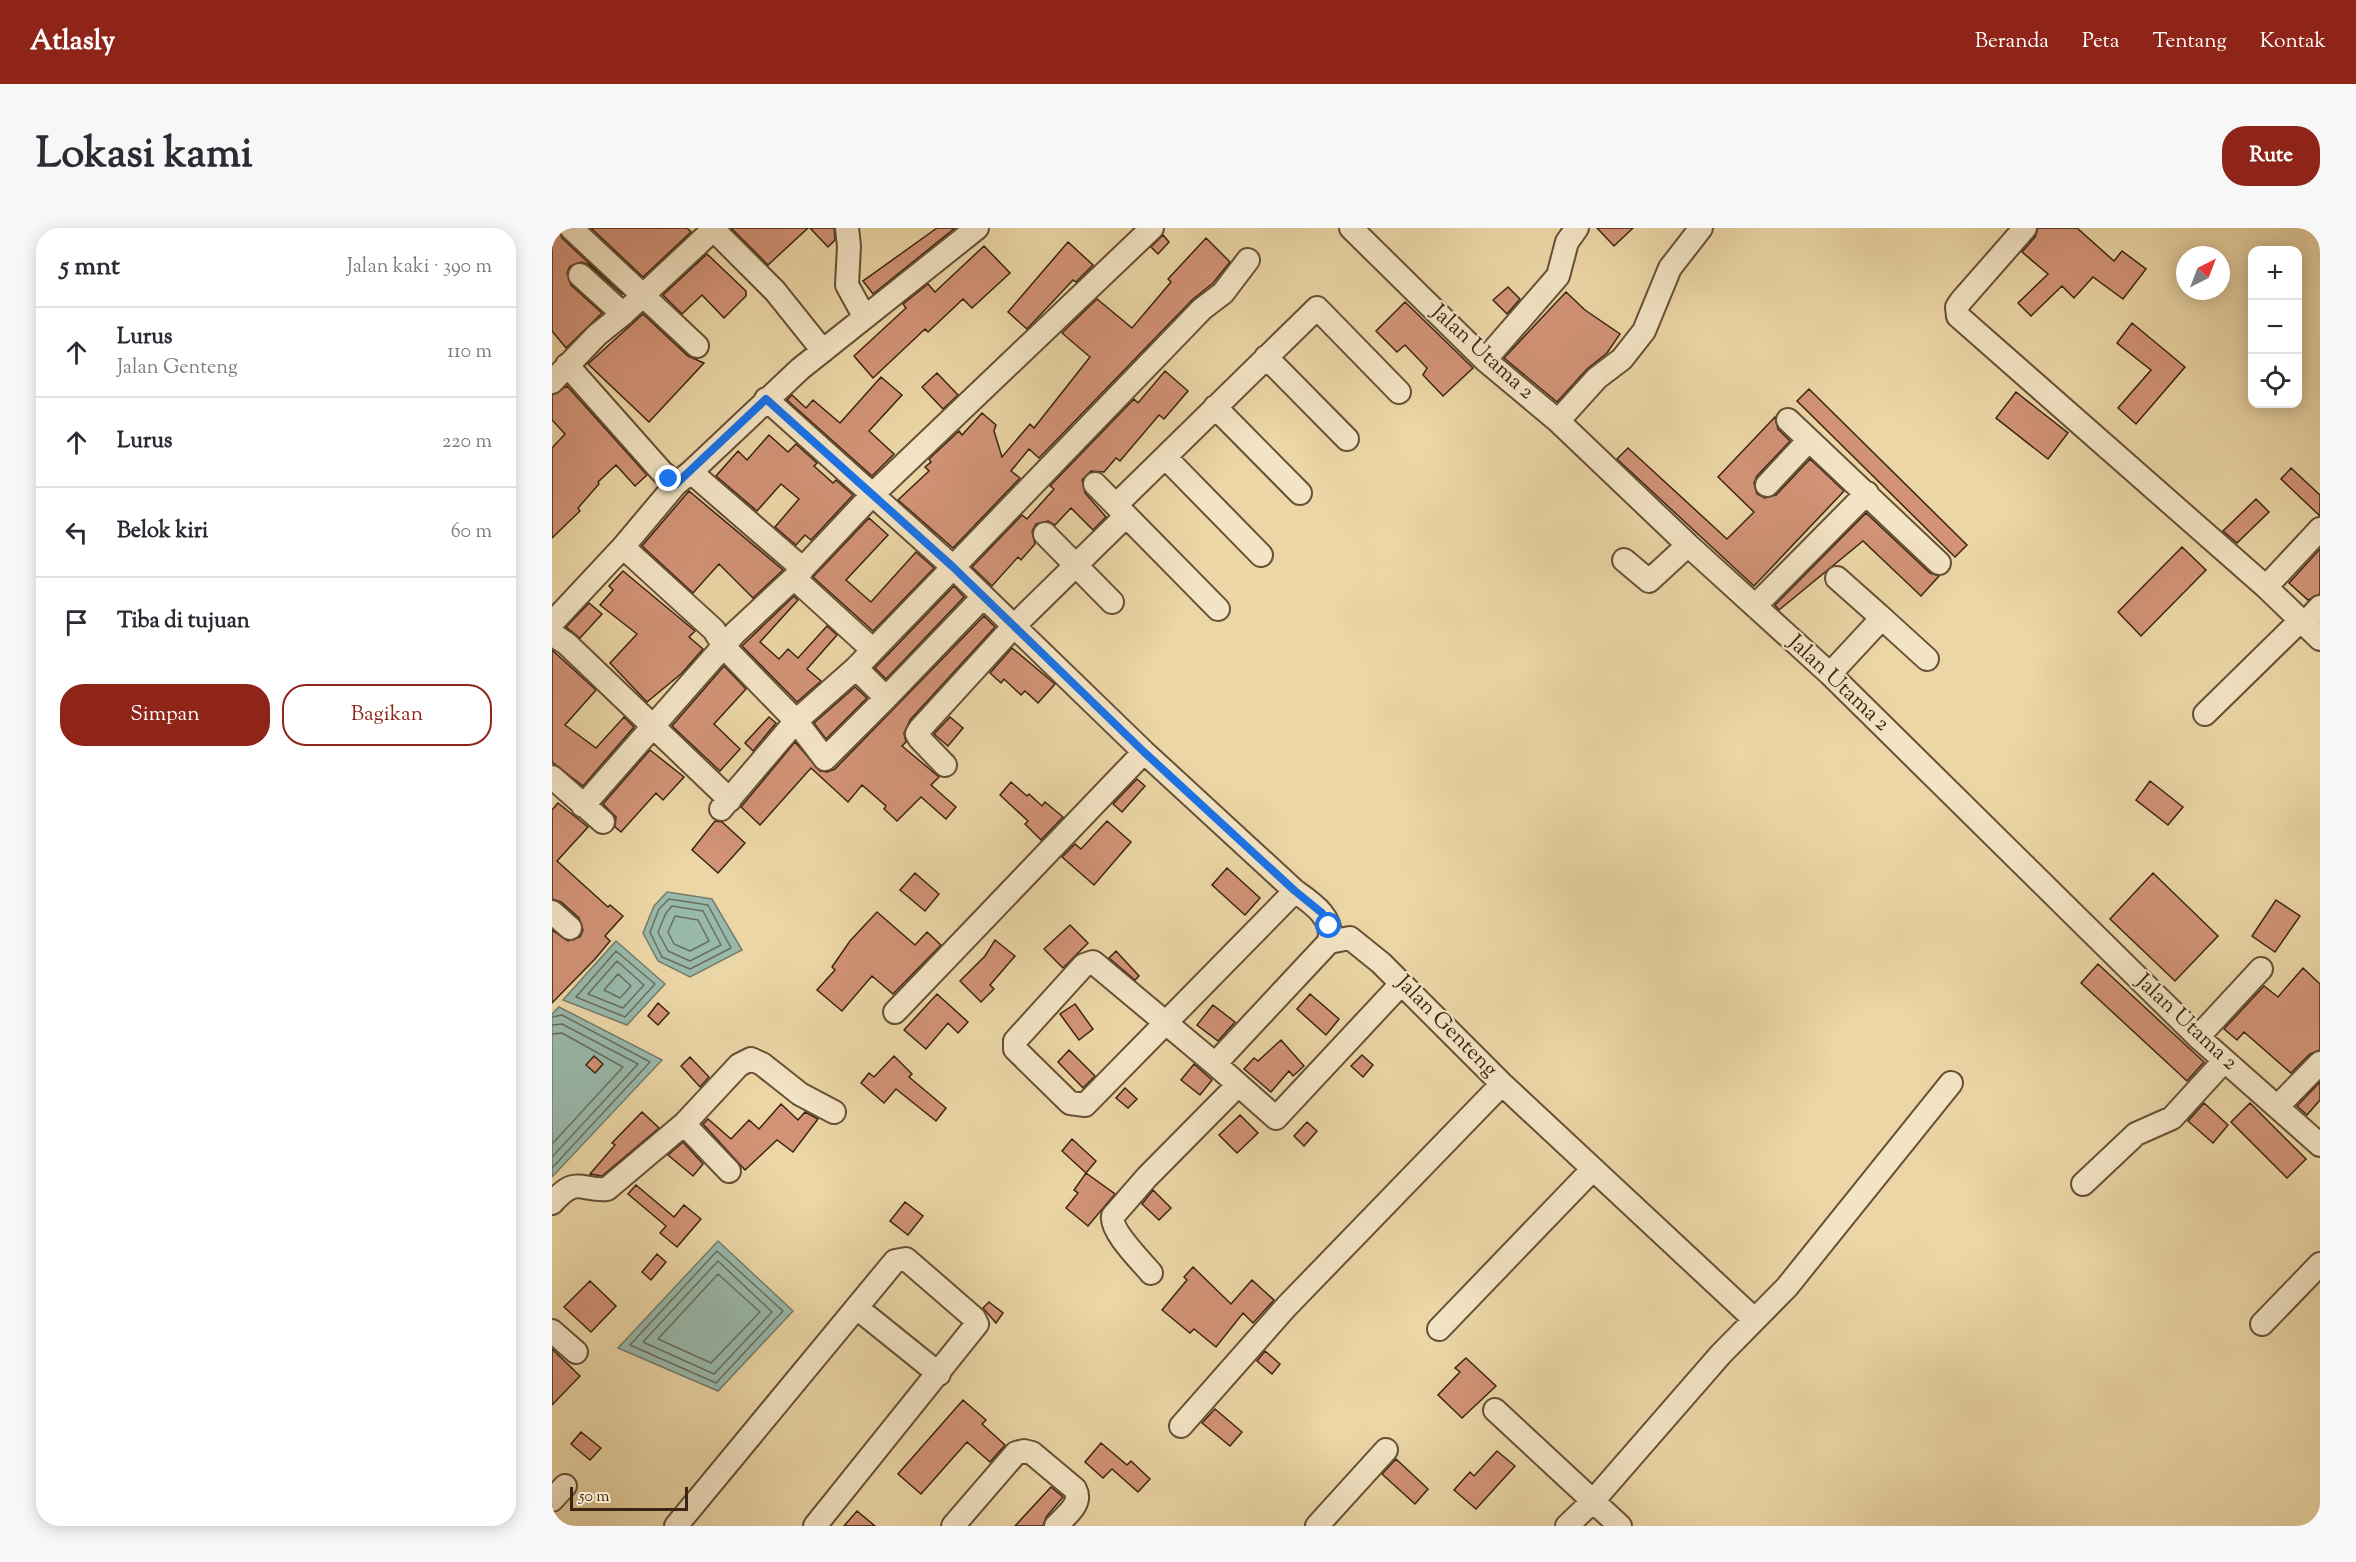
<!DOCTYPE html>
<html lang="id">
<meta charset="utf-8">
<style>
:root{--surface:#fff;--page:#f7f7f7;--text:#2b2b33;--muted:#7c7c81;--line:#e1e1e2;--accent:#8f2418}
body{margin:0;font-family:"Sorts Mill Goudy",serif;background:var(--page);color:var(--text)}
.controls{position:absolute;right:18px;top:18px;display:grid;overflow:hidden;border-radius:12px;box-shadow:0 3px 15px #0003}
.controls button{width:54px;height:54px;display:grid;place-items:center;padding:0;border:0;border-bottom:2px solid var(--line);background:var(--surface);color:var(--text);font:30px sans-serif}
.compass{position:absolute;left:1624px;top:18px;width:54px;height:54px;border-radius:50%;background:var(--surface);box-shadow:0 3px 15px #0003;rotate:42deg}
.scale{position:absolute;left:18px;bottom:15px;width:118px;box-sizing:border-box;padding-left:6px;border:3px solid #3b2411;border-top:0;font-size:16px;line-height:21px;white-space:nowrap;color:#3b2411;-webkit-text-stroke:4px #f3e4c5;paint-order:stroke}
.stop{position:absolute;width:18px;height:18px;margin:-14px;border:4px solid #1a73e8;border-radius:50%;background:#fff}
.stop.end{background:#1a73e8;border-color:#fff;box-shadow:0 2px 6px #0008}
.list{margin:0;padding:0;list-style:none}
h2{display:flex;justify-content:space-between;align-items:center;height:78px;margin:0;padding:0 24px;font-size:26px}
h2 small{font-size:20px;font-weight:400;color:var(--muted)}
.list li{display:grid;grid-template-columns:39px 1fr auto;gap:18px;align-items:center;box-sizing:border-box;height:90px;padding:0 24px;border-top:2px solid var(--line)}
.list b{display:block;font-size:22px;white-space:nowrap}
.list p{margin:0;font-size:20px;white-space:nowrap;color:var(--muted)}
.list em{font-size:20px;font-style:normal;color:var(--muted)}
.actions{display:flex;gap:12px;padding:18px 24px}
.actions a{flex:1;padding:14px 0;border:2px solid var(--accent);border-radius:24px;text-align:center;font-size:21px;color:var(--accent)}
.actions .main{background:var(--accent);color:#fff}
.icon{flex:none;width:33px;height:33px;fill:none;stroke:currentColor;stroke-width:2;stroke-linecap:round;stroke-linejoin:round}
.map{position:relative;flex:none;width:1768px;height:1298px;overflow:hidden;border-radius:24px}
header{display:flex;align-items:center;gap:36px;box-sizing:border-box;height:84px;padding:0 30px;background:var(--accent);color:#fff}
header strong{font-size:28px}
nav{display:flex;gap:33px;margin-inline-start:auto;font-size:21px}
.intro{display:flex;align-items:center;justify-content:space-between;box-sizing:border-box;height:144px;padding:0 36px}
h1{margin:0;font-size:42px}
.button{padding:15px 27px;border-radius:24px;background:var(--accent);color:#fff;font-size:21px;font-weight:700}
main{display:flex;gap:36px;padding:0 36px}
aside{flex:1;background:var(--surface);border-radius:24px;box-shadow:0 3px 15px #0003}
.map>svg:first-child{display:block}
.water{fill:#99b9ab;stroke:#737d6d;stroke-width:1.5}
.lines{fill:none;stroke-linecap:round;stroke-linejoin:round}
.shore{stroke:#6a6e5e;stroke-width:1.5}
.building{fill:#d29377;stroke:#3b2411;stroke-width:1.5}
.minor-casing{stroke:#675036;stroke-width:26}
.minor{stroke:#f3e4c5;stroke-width:22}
.route{stroke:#1a73e8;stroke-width:8}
.labels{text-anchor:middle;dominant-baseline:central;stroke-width:4.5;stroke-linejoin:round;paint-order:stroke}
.street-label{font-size:22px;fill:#3b2411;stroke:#f3e4c5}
</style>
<header>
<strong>Atlasly</strong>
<nav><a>Beranda</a><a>Peta</a><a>Tentang</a><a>Kontak</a></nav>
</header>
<div class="intro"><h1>Lokasi kami</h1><a class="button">Rute</a></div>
<main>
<aside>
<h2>5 mnt<small>Jalan kaki · 390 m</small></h2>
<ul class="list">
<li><svg class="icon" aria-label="ahead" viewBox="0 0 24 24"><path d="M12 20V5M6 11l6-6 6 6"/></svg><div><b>Lurus</b><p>Jalan Genteng</p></div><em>110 m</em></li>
<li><svg class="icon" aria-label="ahead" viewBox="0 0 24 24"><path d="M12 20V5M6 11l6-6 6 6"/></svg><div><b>Lurus</b></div><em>220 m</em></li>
<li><svg class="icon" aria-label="left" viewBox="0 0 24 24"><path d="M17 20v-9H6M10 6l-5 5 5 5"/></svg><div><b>Belok kiri</b></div><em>60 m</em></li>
<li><svg class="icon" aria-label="arrive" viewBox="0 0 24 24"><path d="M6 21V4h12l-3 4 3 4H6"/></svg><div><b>Tiba di tujuan</b></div></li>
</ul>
<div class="actions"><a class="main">Simpan</a><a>Bagikan</a></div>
</aside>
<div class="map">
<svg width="1768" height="1298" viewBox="0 0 1768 1298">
<rect width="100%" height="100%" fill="#ecd6a6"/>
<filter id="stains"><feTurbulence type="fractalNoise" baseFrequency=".00333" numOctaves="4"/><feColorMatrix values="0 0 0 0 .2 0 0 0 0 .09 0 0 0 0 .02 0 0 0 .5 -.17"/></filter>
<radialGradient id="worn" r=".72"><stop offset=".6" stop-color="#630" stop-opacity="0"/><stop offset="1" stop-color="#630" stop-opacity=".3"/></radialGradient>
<path class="water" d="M115,664L160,671L190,722L138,749L106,733L91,705L102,678Z
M64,713L113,756L75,797L11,772Z
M7,779L110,832L0,949V786Z
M166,1013L241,1083L166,1163L66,1120Z"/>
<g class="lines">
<path class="shore" d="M117,671L156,677L179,720L138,741L110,729L98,704L107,681Z
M120,678L151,683L169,717L138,733L116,723L106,704L114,685Z
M123,688L146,692L157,713L138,723L122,716L116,704Z
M64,723L103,756L73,789L24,769Z
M65,733L92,757L71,780L36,766Z
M66,746L79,758L68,770L52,762Z
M0,789L10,787L98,834L0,940
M0,797L10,796L86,836L0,929
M0,806L10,805L71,839L0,916
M165,1023L231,1083L164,1155L78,1117Z
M166,1033L220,1084L162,1146L91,1114Z
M166,1046L208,1084L159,1135L106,1111Z"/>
</g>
<path class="building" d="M0,0H6L10,10L71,67L37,37L30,34L18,38L15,45L19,57L50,85L14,120L0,103Z
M39,0H135L139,4L91,49Z
M179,0H256L216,37Z
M258,0H282L283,12L276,19Z
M385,0H403L321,66L311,53Z
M1045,0H1081L1062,18Z
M1486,0H1525L1562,33L1570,23L1594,41L1571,71L1541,49L1522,70L1510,58L1479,88L1466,75L1496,46L1470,24L1483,9Z
M611,7L617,14L606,26L599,19Z
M654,10L678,34L661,55L640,72L487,230L477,221L459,243L468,250L401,320L346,272L377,243L373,239L379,234L377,231L407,203L410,207L430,185L444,197L442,203L450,229L478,196L482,200L538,129L510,105L515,100L545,71L580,100L619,54L616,51Z
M516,14L541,37L524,54L521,52L475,101L456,84Z
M432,18L458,45L420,80L411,71L376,104L373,101L321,150L302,128L354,80L351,76L376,56L383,64Z
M155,26L194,63V68L172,90L150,67L130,86L111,67Z
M956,59L968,71L955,86L941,72Z
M1014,64L1033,82L1068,106L1055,125L1035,141L1005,174L952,130Z
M853,74L921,140L891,168L871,147L875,140L853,117L845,124L824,103Z
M91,86L136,128L152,135L97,194L36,136Z
M1580,95L1633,139L1584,196L1566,180L1599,142L1565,115Z
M613,143L636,163L612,191L607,187L568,233L564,230L552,244L539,243L530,252L533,265L554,289L541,302L519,280L503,297L496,293L484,296L480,303L483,316L469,332L466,329L440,358L420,339L470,287L475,291L502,261L498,258L582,171L586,175Z
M385,145L406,167L391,181L370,159Z
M329,149L350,167L317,203L342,226L320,248L235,172L240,167L254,180L261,172L288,195Z
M15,158L95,247L83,258L64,237L46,254L47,256L26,280L28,283L0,310V220L13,206L0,192V167Z
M1257,161L1415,317L1403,329L1245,173Z
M1464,164L1516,205L1496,231L1444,190Z
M1223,189L1226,201L1238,213L1205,248L1202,255L1205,266L1213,270L1224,267L1258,231L1292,263L1202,358L1065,231L1076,220L1175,311L1202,284L1166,249Z
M217,207L236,224L244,216L265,235L262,238L281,255L284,252L301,267L259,312L253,307L244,317L223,299L247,271L229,256L205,283L164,248L186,223L195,232Z
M1739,240L1768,267V288L1729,251Z
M137,263L231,342L201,370L167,336L141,365L90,318Z
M1704,271L1717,284L1685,315L1671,303Z
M1314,285L1378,345L1387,348L1369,368L1311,313L1227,382L1223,377Z
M317,290L336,307L294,352L319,374L364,324L382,340L321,403L261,349Z
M1630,319L1654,342L1589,408L1566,384Z
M1768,321V366L1756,372L1737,355Z
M71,343L143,403L137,409L151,421L130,445L95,474L58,435L85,406L48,377L61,362L57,358Z
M402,358L412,369L334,451L323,440Z
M242,368L246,372L208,414L227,431L236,421L246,430L275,398L285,407L255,441L269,453L245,474L190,418Z
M37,375L50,386L28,410L14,399Z
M432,388L443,399L358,492L352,505L354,514L350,518L387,549L379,557L404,579L394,591L369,569L345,593L332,581L334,578L310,557L296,574L259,540L208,597L189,579L243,514L268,543L275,544L283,541Z
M460,420L503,456L486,475L473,463L469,467L452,451L449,455L438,445Z
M0,422L44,462L13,497L44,520L72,489L82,499L31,558L0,534Z
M172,438L194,461L162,496L188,521L168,543L120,498Z
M303,459L315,470L274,511L262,495Z
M217,489L224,495L201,523L193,515Z
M398,489L411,500L396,518L382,506Z
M98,522L132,549L111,572L104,565L69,604L63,599L64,589L51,576Z
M585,551L593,558L570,584L561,576Z
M1598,553L1631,579L1616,597L1584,572Z
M459,554L475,568L477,566L490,578L493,574L511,589L489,612L473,596L476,593L448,567Z
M6,575L36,599L5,633L56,679L58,677L71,688L53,708L58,713L43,731L0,775V702L16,713L28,709L31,702L27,690L9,674L0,671V582Z
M163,593L170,594L193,615L166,645L140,622Z
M555,593L579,614L542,657L510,629L523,616L529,621Z
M675,640L708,670L693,687L660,657Z
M363,645L387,666L373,683L348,662Z
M1601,645L1666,708L1623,753L1558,691Z
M1724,672L1748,688L1723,724L1700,708Z
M325,684L363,717L375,704L389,717L341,766L320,748L290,783L265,762L283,742L280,739L298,713Z
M518,697L536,715L511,740L492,721Z
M443,712L463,728L438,757L442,761L429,774L408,753L433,728Z
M564,723L587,748L583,752L557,730Z
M1546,736L1652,834L1635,853L1529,755Z
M1751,740L1768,756V822L1758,826L1739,845L1692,804L1685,812L1672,801L1712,758L1726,769Z
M385,766L416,794L406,805L396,795L374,821L352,802Z
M758,766L787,791L774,807L745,781Z
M106,775L117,785L106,797L96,788Z
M523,776L541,801L527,812L508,786Z
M661,777L683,794L666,813L645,797Z
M729,812L752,838L741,848L737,843L719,864L692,841L702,830L706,833Z
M517,822L543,848L531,860L506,834Z
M810,827L821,837L811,849L799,838Z
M42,828L51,836L43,845L34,837Z
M342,828L360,846L357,849L394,880L384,893L344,861L332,875L309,855L317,845L322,849Z
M138,829L157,849L148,859L129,838Z
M642,836L660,852L648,867L629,852Z
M1768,854V872L1755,887L1745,878Z
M573,860L585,871L576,880L564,870Z
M1652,875L1676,897L1661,915L1636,893Z
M1698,875L1754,931L1735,950L1679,894Z
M229,876L246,892L253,884L266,891L241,924L225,912L193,942L151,896L156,891L179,911L197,892L207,901Z
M90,884L107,900L50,948L38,946L63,917L60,915Z
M688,887L706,905L685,925L667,907Z
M755,894L765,903L752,918L742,908Z
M520,911L544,933L534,945L510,923Z
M131,914L151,936L141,948L116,927Z
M534,945L563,966L536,998L514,980L526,965L522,962Z
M84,957L122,989L132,977L149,991L125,1019L108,1005L114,998L76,966Z
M601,962L619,980L607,992L590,976Z
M353,974L371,988L356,1007L338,993Z
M105,1026L114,1034L99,1052L90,1044Z
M641,1039L679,1076L700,1052L722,1072L701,1095L691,1085L664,1119L642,1101L638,1105L610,1082L635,1052L632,1049Z
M38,1053L64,1078L39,1104L12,1079Z
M437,1074L451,1085L444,1095L431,1080Z
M0,1121L28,1148L0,1177Z
M713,1123L728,1136L720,1146L705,1133Z
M914,1130L944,1158L910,1190L886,1167L908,1144L903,1140Z
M411,1172L434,1192L430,1196L453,1217L438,1234L415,1214L369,1266L346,1246Z
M663,1181L690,1204L678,1218L650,1195Z
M29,1204L49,1220L38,1232L19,1216Z
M549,1215L575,1237L579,1233L598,1251L586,1264L560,1241L551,1250L533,1234Z
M945,1223L963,1238L924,1281L902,1262L918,1244L922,1248Z
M844,1231L876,1261L863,1276L830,1246Z
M499,1259L511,1269L494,1289L491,1298H463Z
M305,1283L323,1298H292Z"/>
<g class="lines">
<g class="minor-casing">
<path id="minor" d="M19,0L145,118
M160,0L223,63L271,123
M295,0L297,18L295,57L312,88
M799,0L933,132L1006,193L1136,317L1278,446L1646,809L1768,917
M1473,0L1409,73L1405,79L1406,88L1714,359L1768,411
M28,47L71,86
M714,129L795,211
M933,132L1006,48L1015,14L1025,0
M15,137L109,243L124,256
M0,154L45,107L71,86L163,0
M214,171L401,339L592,524L743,663C760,675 783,690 777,714L798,710L829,735L950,856L1202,1091
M663,179L748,265
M1236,192L1387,335
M1006,193L1045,150L1070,131L1092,103L1118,40L1149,0
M613,229L709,327
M139,244L248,141L425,0
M543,256L666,381
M1215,257L1257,212
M564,277L765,80L847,164
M493,306L560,374
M71,319L162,402L173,420L244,493L273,531L334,470
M1072,332L1097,353L1136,317
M242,350L321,422
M1285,350L1330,390
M1714,359L1768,301
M1203,378L1315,265
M0,395L71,319L124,256L139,244L251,341
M1752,396L1768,379
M0,406L15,416L178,572
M304,440L334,470L431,369
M1278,446L1330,390L1375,431
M1653,486L1749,392
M393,537L368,511L365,506L368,501L462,398L574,288
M0,549L51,594
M31,578L183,405L242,350L320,267L600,0
M169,581L244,493L304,440L650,81L671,65L696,32
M743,663L533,877L518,875L463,821V813L532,737L541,734L663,836L724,890L849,756
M0,684L18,700
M343,784L592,524
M1646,809L1709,741
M663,836L777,714
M1726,878L1768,835
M132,896L177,943
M1531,956L1584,906L1620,890L1672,833
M0,975C25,947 28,963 55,961L132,896L187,837L199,831L210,836L248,866L282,884
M599,1045C590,1034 558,1003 561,988L595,949L686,857
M305,1080L387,1146
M1710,1096L1768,1036
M887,1101L1041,941
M0,1103L24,1124
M943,1182L1068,1298
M629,1198L734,1079L950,856
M0,1272L13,1258
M124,1298L343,1033L354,1031L422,1090L425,1096L263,1298
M401,1298L464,1225L472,1223L480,1225L523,1261C531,1276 514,1287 504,1298
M765,1298L834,1222
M1015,1298L1041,1273L1169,1126L1235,1059L1399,855"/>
</g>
<use href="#minor" class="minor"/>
</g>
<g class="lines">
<path class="route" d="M117,251L124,256L214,171L401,339L592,524L743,663L770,685L777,698"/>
</g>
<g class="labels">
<g class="street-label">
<text transform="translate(930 125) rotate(42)">Jalan Utama 2</text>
<text transform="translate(1286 456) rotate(43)">Jalan Utama 2</text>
<text transform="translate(1634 795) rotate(43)">Jalan Utama 2</text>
<text transform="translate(894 799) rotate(45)">Jalan Genteng</text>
</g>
</g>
<rect width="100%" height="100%" filter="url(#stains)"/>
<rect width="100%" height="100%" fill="url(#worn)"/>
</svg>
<div class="controls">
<button>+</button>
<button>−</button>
<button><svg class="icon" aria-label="locate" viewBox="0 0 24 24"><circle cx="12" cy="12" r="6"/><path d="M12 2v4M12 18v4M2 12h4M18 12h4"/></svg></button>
</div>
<svg class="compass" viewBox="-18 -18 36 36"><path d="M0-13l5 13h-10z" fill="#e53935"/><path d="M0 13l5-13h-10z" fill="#7c7c81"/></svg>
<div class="scale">50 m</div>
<div class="stop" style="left:777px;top:698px"></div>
<div class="stop end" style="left:117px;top:251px"></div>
</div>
</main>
